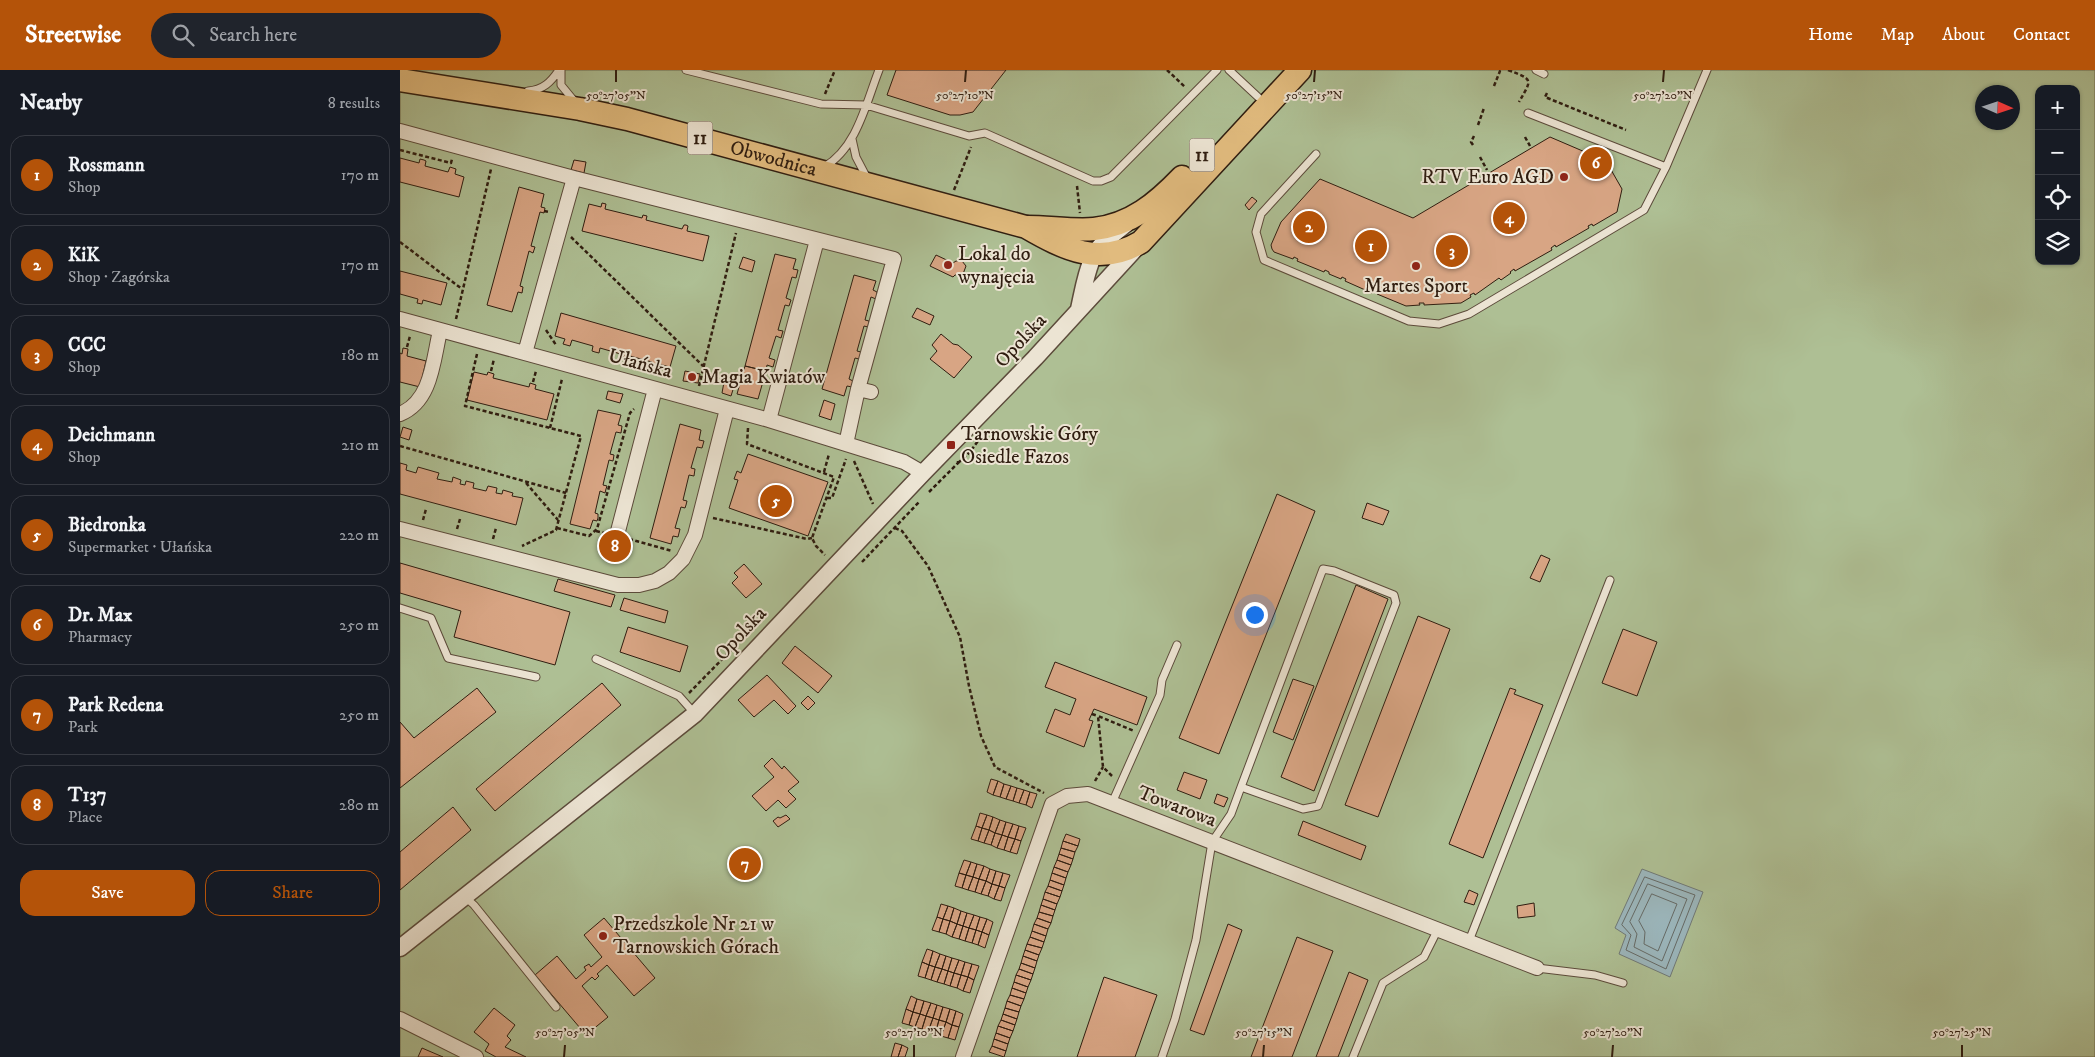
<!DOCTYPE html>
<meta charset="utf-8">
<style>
:root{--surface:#171b24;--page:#20242c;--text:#f1f3f6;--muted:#9ea1a6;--line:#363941;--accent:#b45309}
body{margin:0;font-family:"IM FELL DW Pica",serif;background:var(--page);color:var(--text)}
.controls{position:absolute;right:15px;top:15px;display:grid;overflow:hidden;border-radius:10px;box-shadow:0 1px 4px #0004}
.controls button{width:45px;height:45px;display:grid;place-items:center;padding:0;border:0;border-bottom:1px solid var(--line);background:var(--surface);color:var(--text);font:25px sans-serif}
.compass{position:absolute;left:1575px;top:15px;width:45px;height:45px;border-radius:50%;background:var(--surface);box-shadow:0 1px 4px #0004;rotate:93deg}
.you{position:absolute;left:854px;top:544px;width:18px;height:18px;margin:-12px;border:4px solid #fff;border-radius:50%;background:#1a73e8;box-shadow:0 0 0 8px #1a73e833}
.badge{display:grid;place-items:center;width:32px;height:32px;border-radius:50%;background:var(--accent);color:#fff;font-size:16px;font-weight:700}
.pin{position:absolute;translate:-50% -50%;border:2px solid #fff;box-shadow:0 1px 5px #0006}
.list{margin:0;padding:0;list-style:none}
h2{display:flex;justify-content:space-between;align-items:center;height:65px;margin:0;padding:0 20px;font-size:21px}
h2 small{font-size:16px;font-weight:400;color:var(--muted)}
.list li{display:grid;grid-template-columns:32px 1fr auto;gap:15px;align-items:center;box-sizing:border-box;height:80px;margin:0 10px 10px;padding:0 10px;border:1px solid var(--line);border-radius:15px}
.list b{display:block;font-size:19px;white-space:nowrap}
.list p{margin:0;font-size:16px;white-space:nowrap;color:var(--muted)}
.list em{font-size:16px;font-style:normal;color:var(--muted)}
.actions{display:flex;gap:10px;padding:15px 20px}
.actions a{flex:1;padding:11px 0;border:1px solid var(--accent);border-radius:15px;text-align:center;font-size:18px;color:var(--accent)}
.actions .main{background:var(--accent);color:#fff}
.icon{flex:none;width:28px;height:28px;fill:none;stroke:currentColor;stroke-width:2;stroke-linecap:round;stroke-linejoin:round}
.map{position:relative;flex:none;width:1695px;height:987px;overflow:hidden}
header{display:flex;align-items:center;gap:30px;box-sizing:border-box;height:70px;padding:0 25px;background:var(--accent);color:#fff}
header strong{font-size:24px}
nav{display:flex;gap:28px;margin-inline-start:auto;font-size:18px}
.search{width:350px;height:45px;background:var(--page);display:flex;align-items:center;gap:12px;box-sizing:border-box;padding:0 18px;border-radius:28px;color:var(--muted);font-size:19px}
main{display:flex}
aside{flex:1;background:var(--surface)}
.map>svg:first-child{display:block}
.green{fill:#aebf94;stroke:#6e6e52;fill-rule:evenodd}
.water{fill:#9bb6bc;stroke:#707977}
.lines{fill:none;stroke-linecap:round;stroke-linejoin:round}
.shore{stroke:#656a66;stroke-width:1}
.building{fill:#d8a584;stroke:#2f1d10}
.service-casing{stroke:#5c4b3b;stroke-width:9}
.minor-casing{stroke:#5c4b3b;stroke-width:16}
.tertiary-casing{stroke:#5c4b3b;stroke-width:19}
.trunk-casing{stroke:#2f1d10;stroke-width:25}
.path{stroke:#2f1d10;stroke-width:2.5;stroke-dasharray:4 2.5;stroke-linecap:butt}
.service{stroke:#ece4d3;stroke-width:7}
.minor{stroke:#ece4d3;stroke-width:14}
.tertiary{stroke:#ece4d3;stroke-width:16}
.trunk{stroke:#e1bb7e;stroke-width:22}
.ticks{fill:none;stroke:#2f1d10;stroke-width:2}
.poi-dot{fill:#8f2418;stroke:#ece4d3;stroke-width:2}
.labels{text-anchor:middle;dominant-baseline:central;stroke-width:4;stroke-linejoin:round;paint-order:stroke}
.shield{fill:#ece4d3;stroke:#68594a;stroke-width:1}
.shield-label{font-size:19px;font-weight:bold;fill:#2f1d10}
.street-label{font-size:20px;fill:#2f1d10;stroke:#ece4d3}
.poi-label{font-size:20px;fill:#2f1d10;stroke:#ece4d3;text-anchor:start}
.ticks-label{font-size:12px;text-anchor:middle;fill:#2f1d10;stroke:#ece4d3;stroke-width:4;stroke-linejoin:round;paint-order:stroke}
</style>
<header>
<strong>Streetwise</strong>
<div class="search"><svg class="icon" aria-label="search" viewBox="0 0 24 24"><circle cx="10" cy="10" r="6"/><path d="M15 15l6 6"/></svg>Search here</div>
<nav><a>Home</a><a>Map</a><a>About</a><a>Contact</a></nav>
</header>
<main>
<aside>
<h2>Nearby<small>8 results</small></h2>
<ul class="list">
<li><span class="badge">1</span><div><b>Rossmann</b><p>Shop</p></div><em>170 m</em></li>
<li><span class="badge">2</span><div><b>KiK</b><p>Shop · Zagórska</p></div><em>170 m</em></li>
<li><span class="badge">3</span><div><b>CCC</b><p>Shop</p></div><em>180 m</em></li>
<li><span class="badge">4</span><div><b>Deichmann</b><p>Shop</p></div><em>210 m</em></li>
<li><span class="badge">5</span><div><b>Biedronka</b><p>Supermarket · Ułańska</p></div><em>220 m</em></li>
<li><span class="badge">6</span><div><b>Dr. Max</b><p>Pharmacy</p></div><em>250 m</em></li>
<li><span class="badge">7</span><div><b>Park Redena</b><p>Park</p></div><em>250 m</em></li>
<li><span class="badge">8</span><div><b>T137</b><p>Place</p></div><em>280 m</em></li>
</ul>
<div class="actions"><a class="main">Save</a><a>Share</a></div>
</aside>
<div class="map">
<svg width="1695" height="987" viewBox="0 0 1695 987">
<rect width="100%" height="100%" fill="#e2d6bb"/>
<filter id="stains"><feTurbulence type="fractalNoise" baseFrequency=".004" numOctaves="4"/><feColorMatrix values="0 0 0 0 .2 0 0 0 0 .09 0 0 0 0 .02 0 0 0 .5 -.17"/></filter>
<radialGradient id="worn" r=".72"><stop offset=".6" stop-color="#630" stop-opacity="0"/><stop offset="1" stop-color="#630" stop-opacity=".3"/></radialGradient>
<path class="green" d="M0,0H1695V987H0ZM1639,19H1676V191H1639ZM1582,22H1612V52H1582Z"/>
<path class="water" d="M1242,799L1303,822L1270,907L1219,884L1226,865L1215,858Z"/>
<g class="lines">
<path class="shore" d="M1245,807L1295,825L1266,899L1226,880L1231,865L1222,855Z
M1248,814L1287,829L1262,891L1234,877L1237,864L1230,852Z
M1252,824L1277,834L1258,881L1244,874L1245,862L1239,851Z"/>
</g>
<path class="building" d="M496,0H606L573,42L560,45H550L487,25Z
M1150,67L1206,91L1222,119L1217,142L1193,156L1192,154L1188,156L1189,158L1156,177L1155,175L1151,178L1152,180L1115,201L1114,199L1110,202L1111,203L1101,210L1099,208L1075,225L1074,223L1070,225L1071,227L1061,233L1024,235V233H1019L1020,235L1006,236L977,224L978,222L973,220L972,223L945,211L946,209L942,207L941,209L929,204V202L925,200L924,202L897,191L898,189L894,187L893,189L874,182L872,179L871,175L881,152L920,109L1013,148Z
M0,88L19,93L20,89L24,90L26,91L25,96L48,102L50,97L56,99L55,104L64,107L59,127L0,112Z
M174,90L186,92L184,103L171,100Z
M119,117L144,124L141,137L145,138L144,143L140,142L131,176L135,177L133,183L129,181L120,216L123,217L122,223L118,222L112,242L87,235Z
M852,127L857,131L849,140L845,135Z
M202,133L206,134L205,139L242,148L243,145L247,146L246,150L282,159L284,155H286L288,156L287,161L309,166L303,191L182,161L189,134L201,137Z
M375,184L396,189L393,199L398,200L396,208L392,207L386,228L391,230L389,236L385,235L378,260L383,261L381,268L376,266L369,288L375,290L373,297L367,295L366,301L345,296Z
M536,185L553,193L556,191H562L566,196L563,204L555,205L553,207L530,196Z
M343,187L355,191L352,202L339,198Z
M0,201L47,213L41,235L23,230L22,234L17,233L18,229L0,224Z
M454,205L476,211L473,220L477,222L476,229L471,227L465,250L469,251L468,257L464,256L457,281L461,282L459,289L455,288L449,309L453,311L452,317L447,316L444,326L422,319Z
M517,238L534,246L530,255L512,247Z
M161,243L276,276L270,297L258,294L256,298L251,297L252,292L230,286L229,291L223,289L224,285L200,278L199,283L195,282L192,281L193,276L172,270L170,276L163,274L165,269L155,266Z
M541,264L553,274L558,275L572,287L554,308L530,289L537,281L532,275Z
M3,278L8,279L7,286L26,291L20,317L0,312V283L2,284Z
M345,296L366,301L358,329L337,324Z
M285,301L300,304L298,313L283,311Z
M74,302L87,305L88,302L94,304L93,308L129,317L130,313L136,315L135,319L154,324L147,350L67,330Z
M332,309L336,310L331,326L322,323L324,312L331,314Z
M208,321L223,324L220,333L206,329Z
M424,330L435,334L431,350L419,346Z
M198,340L221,345L218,355L222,356L221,363L216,362L210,384L214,385L213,391L209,390L203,415L207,416L206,419L205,423L200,421L195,443L198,444V448L197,451L193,450L190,459L170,454Z
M280,354L301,360L299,370L304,371L302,378L297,377L291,398L295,399L294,406L289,405L283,430L287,431L286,435L285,438L281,437L275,458L280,459L278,467L273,466L271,474L250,468Z
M3,357L12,360L9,370L0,367Z
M348,384L428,412L408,466L329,438L338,410L334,409L337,401L341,403Z
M0,393L7,395L6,400L16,403L18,397L39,403L37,409L52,412L53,407L61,410L60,414L65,415L66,411L74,413L73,418L86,421L88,416L97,418L96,423L102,424L103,420L113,423L112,426L123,428L116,455L0,424Z
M877,424L915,441L819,684L779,668Z
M967,433L989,441L983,455L962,448Z
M212,470L222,473L218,482L209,479Z
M1141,485L1150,489L1140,512L1130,508Z
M0,493L170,542L155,595L54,567L61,541L0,523Z
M344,494L362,514L346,528L332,513L338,507L334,503Z
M158,509L215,525L211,537L154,521Z
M956,515L988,529L914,721L881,707Z
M224,528L268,541L265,553L220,540Z
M1018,546L1050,559L978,747L945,735Z
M228,557L288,576L280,602L220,582Z
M1223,559L1257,572L1237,626L1202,613Z
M395,576L432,606L418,623L382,593Z
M655,592L747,627L737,655L694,639L689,650L693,651L684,677L646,662L655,639L670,645L676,629L645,617Z
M367,605L396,636L388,644L374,630L354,647L338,630Z
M893,609L914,616L893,670L873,662Z
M202,613L221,635L95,741L76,719Z
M77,618L96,642L0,718V652L14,668Z
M1110,618L1116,620L1114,624L1143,635L1083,788L1049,774Z
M408,626L415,633L408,640L401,633Z
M372,688L382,699L384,696L399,712L388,721L396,729L386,738L378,730L366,741L352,726L374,707L364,696Z
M784,702L807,710L800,729L777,720Z
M591,709L598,711L593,725L587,722Z
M598,711L604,714L600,727L593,725Z
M604,714L611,716L606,729L600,727Z
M611,716L617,718L613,731L606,729Z
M617,718L624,720L619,733L613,731Z
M624,720L630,722L626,735L619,733Z
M630,722L637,724L632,738L626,735Z
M817,724L828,728L824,737L814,733Z
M53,737L71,760L0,820V782Z
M580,743L587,745L582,758L576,756Z
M386,745L390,749L378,757L373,751L378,747L380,748Z
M587,745L593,747L589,760L582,758Z
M593,747L600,750L595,763L589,760Z
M600,750L606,752L602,765L595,763Z
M903,751L966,776L961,790L898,765Z
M606,752L613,754L608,767L602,765Z
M613,754L619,756L615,769L608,767Z
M576,756L582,758L578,771L571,769Z
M619,756L626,758L621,771L615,769Z
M582,758L589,760L584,773L578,771Z
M589,760L595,763L591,775L584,773Z
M595,763L602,765L597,778L591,775Z
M666,764L680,769L678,776L663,771Z
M602,765L608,767L604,780L597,778Z
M608,767L615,769L610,782L604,780Z
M615,769L621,771L617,784L610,782Z
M663,771L678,776L675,782L661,778Z
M661,778L675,782L673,789L659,784Z
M659,784L673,789L671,795L657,790Z
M564,790L571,792L566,805L559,803Z
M657,790L671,795L668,802L654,797Z
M571,792L577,794L573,807L566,805Z
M577,794L584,796L579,809L573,807Z
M584,796L590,799L586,811L579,809Z
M654,797L668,802L666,808L652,803Z
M590,799L596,801L592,814L586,811Z
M596,801L603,803L599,816L592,814Z
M559,803L566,805L562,818L555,816Z
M603,803L610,805L605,818L599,816Z
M652,803L666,808L664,815L650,810Z
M566,805L573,807L568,820L562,818Z
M573,807L579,809L575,822L568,820Z
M579,809L586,811L581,824L575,822Z
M650,810L664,815L662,821L648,816Z
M586,811L592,814L588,826L581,824Z
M592,814L599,816L594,829L588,826Z
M599,816L605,818L601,831L594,829Z
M648,816L662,821L660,827L645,822Z
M1069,820L1078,824L1074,835L1064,832Z
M645,822L660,827L657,834L643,829Z
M643,829L657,834L655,840L641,835Z
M1134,833L1135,846L1118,848L1117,836Z
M541,834L548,836L543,849L537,847Z
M641,835L655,840L653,846L639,842Z
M548,836L554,838L550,851L543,849Z
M554,838L561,841L557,854L550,851Z
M561,841L567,843L563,856L557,854Z
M639,842L653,846L651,853L637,848Z
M567,843L574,845L569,858L563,856Z
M574,845L580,847L576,860L569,858Z
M537,847L543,849L539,862L532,860Z
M580,847L587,849L582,862L576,860Z
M204,848L255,908L234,926L207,895L197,904L199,906L195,910L192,907L182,916L208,947L186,965L135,905L157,886L176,909L186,900L184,897L189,894L191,897L202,887L184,865Z
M637,848L651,853L648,859L634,854Z
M543,849L550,851L546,864L539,862Z
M587,849L593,852L589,865L582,862Z
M550,851L557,854L552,867L546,864Z
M557,854L563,856L559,869L552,867Z
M634,854L648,859L646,866L632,861Z
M828,854L842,860L804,965L790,960Z
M563,856L569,858L565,871L559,869Z
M569,858L576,860L572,873L565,871Z
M576,860L582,862L578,875L572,873Z
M632,861L646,866L644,872L630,867Z
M582,862L589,865L585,878L578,875Z
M630,867L644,872L642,878L627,874Z
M897,867L933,881L892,987H851Z
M627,874L642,878L639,885L625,880Z
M527,879L533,881L529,895L522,892Z
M625,880L639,885L637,891L623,886Z
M533,881L540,884L535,897L529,895Z
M540,884L546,886L542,899L535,897Z
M546,886L552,888L548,901L542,899Z
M623,886L637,891L635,898L621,893Z
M552,888L559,890L554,903L548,901Z
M559,890L565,892L561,905L554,903Z
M522,892L529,895L525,908L518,906Z
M565,892L572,894L568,907L561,905Z
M621,893L635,898L633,904L619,899Z
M572,894L579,896L574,910L568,907Z
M529,895L535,897L531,910L525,908Z
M535,897L542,899L537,912L531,910Z
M542,899L548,901L544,914L537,912Z
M619,899L633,904L631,910L616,905Z
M548,901L554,903L550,916L544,914Z
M949,902L968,910L938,987H916Z
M554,903L561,905L557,918L550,916Z
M561,905L568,907L563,921L557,918Z
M616,905L631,910L628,917L614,912Z
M568,907L574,910L570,923L563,921Z
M704,907L757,925L735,987H677Z
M614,912L628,917L626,923L612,918Z
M612,918L626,923L624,929L610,925Z
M610,925L624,929L621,936L607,931Z
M511,926L517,929L513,942L506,939Z
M517,929L524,931L520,944L513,942Z
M524,931L531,933L526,946L520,944Z
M607,931L621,936L619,942L605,938Z
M531,933L537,935L533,948L526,946Z
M537,935L543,937L539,950L533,948Z
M543,937L550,939L546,952L539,950Z
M94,938L115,955L107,966L111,970L105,977L126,987H96L85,981L89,974L74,962Z
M605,938L619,942L617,949L603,944Z
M506,939L513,942L509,955L502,953Z
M550,939L556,941L552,955L546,952Z
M556,941L563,944L559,957L552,955Z
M513,942L520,944L515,957L509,955Z
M520,944L526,946L522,959L515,957Z
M603,944L617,949L615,955L601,950Z
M526,946L533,948L528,962L522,959Z
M533,948L539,950L535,964L528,962Z
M539,950L546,952L541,966L535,964Z
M601,950L615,955L613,961L598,956Z
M546,952L552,955L548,968L541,966Z
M552,955L559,957L555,970L548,968Z
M598,956L613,961L610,968L596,963Z
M596,963L610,968L608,974L594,969Z
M594,969L608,974L606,981L592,976Z
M495,973L502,975L498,987H491Z
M502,975L508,978L505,987H498Z
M592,976L606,981L604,987L589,982Z
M22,978L43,987H18Z"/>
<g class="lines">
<g class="service-casing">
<path id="service" d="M161,0V15L175,32
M286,0L421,34L466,35L569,66L585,63L693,111H701L711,107L817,0
M829,0L858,27
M1136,0L1144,4
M128,21C143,20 151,12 159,0
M1128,43L1266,97
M452,69L456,87L467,108
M916,84L861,144L856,162L864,190L1009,251L1039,254L1069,244L1244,140L1266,97L1307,0
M424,97C457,78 466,33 479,0
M0,538L31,548L48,588L136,607
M196,589L279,626L295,644
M712,733L760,625L762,610L777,575
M65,827L74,835L156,937
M1069,871L1210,510
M1137,898L1195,905L1223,913
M762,987L775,949L796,870L812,772L831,744L841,717L923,499L934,501L994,525L996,533L918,736L903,739L841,717
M953,987L983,913L1024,887L1038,859"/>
</g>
<g class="minor-casing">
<path id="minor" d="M0,61L174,108L494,189L458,319L446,374
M0,249L369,350L504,392L523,403
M125,283L174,108
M458,319L471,322
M0,344C32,331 33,290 40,261
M369,350L417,170
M0,459L218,515H239L255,511L269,503L283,489L295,465L327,339
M217,465L255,319
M0,949L76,987
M563,987L652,734L667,726L688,724L1137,898"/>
</g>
<g class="tertiary-casing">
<path id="tertiary" d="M679,239C683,221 686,201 694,185C701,172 715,163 726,154
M0,878L295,644L523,403L635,288L737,177"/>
</g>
<g class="trunk-casing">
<g id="trunk">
<path id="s1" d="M0,10L180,39L227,49L626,157C664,179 700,197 741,172L900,0"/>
<path d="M628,157C649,157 675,161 694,159C731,155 757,133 782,107"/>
</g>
</g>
<path class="path" d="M767,0L785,17
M1108,0C1134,10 1132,9 1119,32
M1094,16L1100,1L1103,0
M1147,23L1145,27L1226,60
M425,24L435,0
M1078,55L1084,38
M1125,67L1130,76
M1073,75L1071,72L1074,66
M0,80L51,93L52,89
M1080,87L1087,100
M677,116L680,143
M554,120L571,77
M144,141L150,142
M171,167L303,296
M0,172L62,219
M56,249L91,99
M146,260L156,275
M7,277L10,266
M77,284L65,336L181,366L156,460L122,476
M91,301L94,289
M133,312L136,301
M299,316L336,163
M150,358L162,309
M348,358L347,374L434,407L412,468L416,476L425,485
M0,376L166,423
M566,382H570L580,368
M454,391L473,434
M558,393L570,382
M424,402L429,384
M126,413L158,450
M529,422L558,393V390
M427,428H432L446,389
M313,448L407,469L412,468
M23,450L26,439
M157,458L189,466L197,459L230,343L234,339
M495,458L502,461L528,496L560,567L569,616L581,666L595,697L644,723
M57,459L60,449
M196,461L204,463
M93,469L96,458
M229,469L272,481
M462,492L520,431
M289,623L343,568
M692,644L698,646
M712,706L703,697L698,646L734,661
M695,711L703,697"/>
<use href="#service" class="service"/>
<use href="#minor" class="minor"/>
<use href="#tertiary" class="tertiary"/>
<use href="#trunk" class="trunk"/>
</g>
<path class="ticks" d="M216,12V0M565,12L566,0M914,12L915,0M1263,12L1264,0M164,987L165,975M514,987V975M863,987L864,975M1212,987L1213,975M1562,987V975"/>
<g class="poi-dot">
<circle cx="1164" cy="107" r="5"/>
<circle cx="548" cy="195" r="5"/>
<circle cx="1016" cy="196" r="5"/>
<circle cx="292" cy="307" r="5"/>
<rect x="546" y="370" width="10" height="10" rx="2.5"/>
<circle cx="203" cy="866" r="5"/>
</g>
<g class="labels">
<g class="shield">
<rect x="287.5" y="51.5" width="25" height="33" rx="4"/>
<rect x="789.5" y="68.5" width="25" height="33" rx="4"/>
</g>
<g class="shield-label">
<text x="300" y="68">11</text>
<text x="802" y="85">11</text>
</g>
<g class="street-label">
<text stroke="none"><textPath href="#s1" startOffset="382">Obwodnica</textPath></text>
<text transform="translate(621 271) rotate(-47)">Opolska</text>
<text transform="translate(240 294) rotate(15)">Ułańska</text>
<text transform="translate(341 564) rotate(-47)">Opolska</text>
<text transform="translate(777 737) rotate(21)">Towarowa</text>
</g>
<g class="poi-label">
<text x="1154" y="107" text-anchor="end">RTV Euro AGD</text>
<text x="558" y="184">Lokal do<tspan x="558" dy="23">wynajęcia</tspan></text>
<text x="1016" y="216" text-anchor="middle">Martes Sport</text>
<text x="302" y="307">Magia Kwiatów</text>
<text x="561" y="364">Tarnowskie Góry<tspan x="561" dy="23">Osiedle Fazos</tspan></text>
<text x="213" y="854">Przedszkole Nr 21 w<tspan x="213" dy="23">Tarnowskich Górach</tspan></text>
</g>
</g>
<g class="ticks-label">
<text x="216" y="29">50°27'05"N</text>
<text x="565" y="29">50°27'10"N</text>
<text x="914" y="29">50°27'15"N</text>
<text x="1263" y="29">50°27'20"N</text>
<text x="165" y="966">50°27'05"N</text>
<text x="514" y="966">50°27'10"N</text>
<text x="864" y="966">50°27'15"N</text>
<text x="1213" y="966">50°27'20"N</text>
<text x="1562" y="966">50°27'25"N</text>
</g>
<rect width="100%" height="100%" filter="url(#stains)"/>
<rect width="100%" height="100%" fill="url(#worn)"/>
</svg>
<div class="controls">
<button>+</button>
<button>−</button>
<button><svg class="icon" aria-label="locate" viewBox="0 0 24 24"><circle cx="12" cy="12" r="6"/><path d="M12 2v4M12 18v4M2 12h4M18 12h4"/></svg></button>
<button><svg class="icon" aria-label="layers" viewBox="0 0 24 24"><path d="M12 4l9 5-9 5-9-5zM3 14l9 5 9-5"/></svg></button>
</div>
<svg class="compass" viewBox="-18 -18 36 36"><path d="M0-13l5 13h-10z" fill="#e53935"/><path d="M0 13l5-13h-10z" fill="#9ea1a6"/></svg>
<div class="you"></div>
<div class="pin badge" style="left:971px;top:176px">1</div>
<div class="pin badge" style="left:909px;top:157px">2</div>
<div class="pin badge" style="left:1052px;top:181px">3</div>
<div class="pin badge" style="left:1109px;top:148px">4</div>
<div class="pin badge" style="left:376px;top:431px">5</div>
<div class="pin badge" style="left:1196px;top:93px">6</div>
<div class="pin badge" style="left:345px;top:794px">7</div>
<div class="pin badge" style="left:215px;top:476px">8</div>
</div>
</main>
